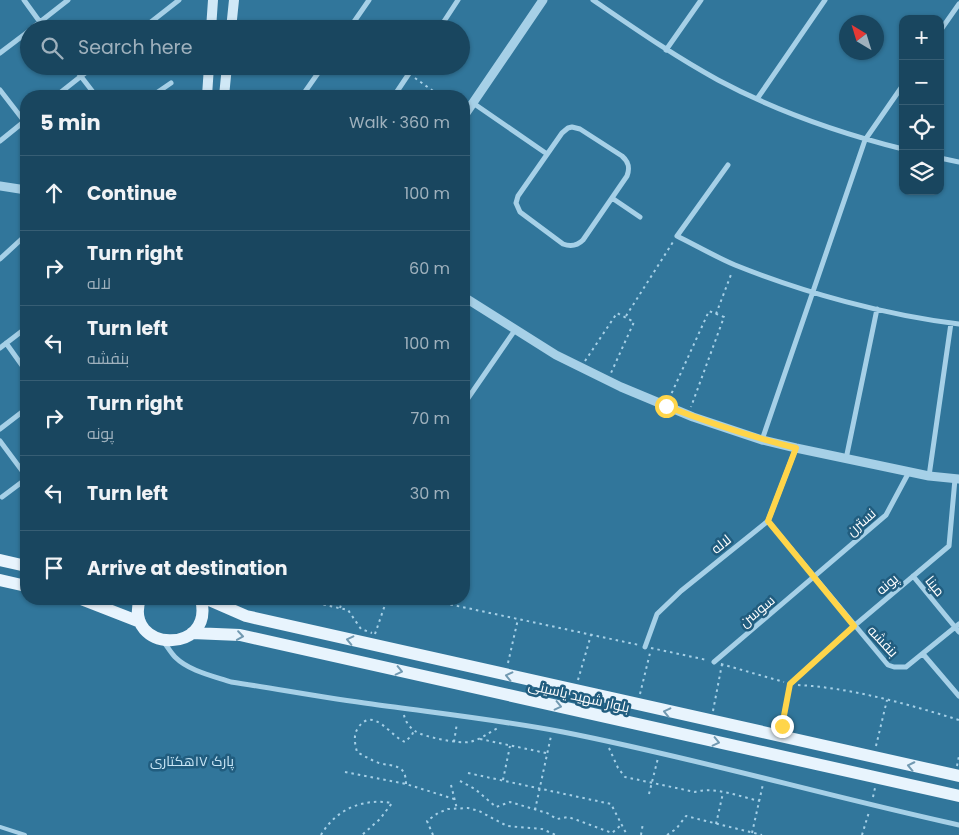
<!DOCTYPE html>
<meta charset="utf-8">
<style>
:root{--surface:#19465f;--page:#224d65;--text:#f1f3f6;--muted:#9fb1bd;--line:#375e74}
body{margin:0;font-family:Poppins,Cairo,sans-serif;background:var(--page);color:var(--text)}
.controls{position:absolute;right:15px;top:15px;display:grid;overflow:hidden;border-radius:10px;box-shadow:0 1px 4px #0004}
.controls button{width:45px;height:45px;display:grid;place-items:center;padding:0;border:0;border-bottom:1px solid var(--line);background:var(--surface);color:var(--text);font:25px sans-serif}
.compass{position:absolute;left:839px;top:15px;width:45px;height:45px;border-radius:50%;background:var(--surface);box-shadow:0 1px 4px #0004;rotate:322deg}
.stop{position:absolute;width:15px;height:15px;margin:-11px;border:4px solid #ffd54a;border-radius:50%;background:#fff}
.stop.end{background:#ffd54a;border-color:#fff;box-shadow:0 1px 5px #0008}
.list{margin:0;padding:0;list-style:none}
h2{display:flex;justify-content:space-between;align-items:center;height:65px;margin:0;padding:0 20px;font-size:21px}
h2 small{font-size:16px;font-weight:400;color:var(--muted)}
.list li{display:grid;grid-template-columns:32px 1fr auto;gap:15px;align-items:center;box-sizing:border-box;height:75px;padding:0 20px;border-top:1px solid var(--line)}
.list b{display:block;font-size:19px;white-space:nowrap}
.list p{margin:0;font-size:16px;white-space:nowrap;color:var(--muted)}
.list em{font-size:16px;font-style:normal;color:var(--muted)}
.icon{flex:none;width:28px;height:28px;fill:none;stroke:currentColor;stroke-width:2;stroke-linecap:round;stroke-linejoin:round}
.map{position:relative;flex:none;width:959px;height:835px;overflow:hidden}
.search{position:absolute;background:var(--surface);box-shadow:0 1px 4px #0004;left:20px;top:20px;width:450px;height:55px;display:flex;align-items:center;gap:12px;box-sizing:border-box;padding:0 18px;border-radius:28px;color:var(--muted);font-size:19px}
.panel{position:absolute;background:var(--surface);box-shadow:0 1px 4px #0004;left:20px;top:90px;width:450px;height:515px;border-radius:20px}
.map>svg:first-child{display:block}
.park{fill:#31769b;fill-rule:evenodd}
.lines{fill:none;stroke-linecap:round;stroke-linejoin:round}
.path{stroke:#a6d0e7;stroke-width:2;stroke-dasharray:2.5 4;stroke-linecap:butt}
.service{stroke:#a6d0e7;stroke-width:4}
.minor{stroke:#a6d0e7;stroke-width:5}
.tertiary{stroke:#a6d0e7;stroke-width:9}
.secondary{stroke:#d0e8f6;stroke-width:10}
.primary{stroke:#e8f4fd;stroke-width:12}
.oneway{stroke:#7199b1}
.route{stroke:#ffd54a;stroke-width:6}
.labels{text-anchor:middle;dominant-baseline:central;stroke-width:5;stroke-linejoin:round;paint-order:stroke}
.street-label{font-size:14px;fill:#fff;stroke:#215d7f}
.park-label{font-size:14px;fill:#c9e6f6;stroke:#215d7f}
</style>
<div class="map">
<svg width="959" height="835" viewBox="0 0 959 835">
<rect width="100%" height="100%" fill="#215d7f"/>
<path class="park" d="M0,0H959V835H0ZM903,19H940V191H903ZM846,22H876V52H846ZM29,29H461V66H29ZM26,96H464V599H26Z"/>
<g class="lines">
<path class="path" d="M398,66L405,71
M415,78L440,96
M716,314L732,272
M626,316L673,242
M585,361L617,313L634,322L611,373
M669,399L709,311L724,317L691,407
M298,599L348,610L361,629L372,633
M425,599L639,645
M340,608L343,599
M375,634L387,599
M651,648L707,660
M508,663L518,619
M721,664L784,682
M578,680L591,635
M798,685C853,688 907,704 959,720
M640,694L650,653
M713,711L722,664
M404,715C405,721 410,728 415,731C423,737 460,744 469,742C480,740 488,733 498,728
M783,725L789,690
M480,739L546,753
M454,742L457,723
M876,746L887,700
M609,748L618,768L625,777L695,792C715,786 740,797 760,801
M957,766L959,756
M345,772L406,784L454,799
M468,773L611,804L627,835
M503,780L510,746
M460,781L475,789L496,807L510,802L547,813L557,819L568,817L577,820L612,833L621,825
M406,784C406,763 393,767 379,763C371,760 364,756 357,752C355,744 353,735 358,728C373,705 391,737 405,742L412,735L414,730
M451,785L457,809
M649,794L658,758
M873,797L875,788
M535,810L551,736
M716,824L723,793
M752,833L763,784
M321,835C336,809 363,798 392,803L380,819L362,835
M433,835L427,821L438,813L448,809L468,808L479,811L507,826L542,829L556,835
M641,835L643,823
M667,835L676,829L686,816L762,835
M862,835L869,812"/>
<path class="service" d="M0,827L25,835"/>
<path class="minor" d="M24,0L45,29
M593,0C634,28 674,56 718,80C776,111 839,133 903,149
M31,29L68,0
M142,29L179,0
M349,29L369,0
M439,29L458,0
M940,31L959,4
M666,50L701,0
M0,53L29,31
M73,66L96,96
M0,90L24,121
M56,96L94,66
M152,96L171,83
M302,96L323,66
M394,96L414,66
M757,99L825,0
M473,103L547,154
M572,127L580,129L622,156C629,162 630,168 627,176L583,240C577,246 571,247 563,244L520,212L516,203L518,196L562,133L568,128Z
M0,141L26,120
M940,158L959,162
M728,165L677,236C697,246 716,257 735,265C805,293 885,315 959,324
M612,198L640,217
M0,259L26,235
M6,343L26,371
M0,348L26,328
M464,404L515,330
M0,429L26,409
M762,440L865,140L903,85
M0,441L26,476
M846,459L877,309
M929,476L951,323
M2,497L26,479
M768,521L888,665L894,667H906L959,624
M913,576L959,632
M163,641C167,646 171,653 175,657C189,671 213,676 231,682C278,689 325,698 372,704C436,713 500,720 563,732C696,758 826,796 959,825
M645,647L657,614L681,591L768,521L796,448
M923,654L959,696
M714,662L886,515L909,472
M790,684L854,626L949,546L955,479"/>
<path class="tertiary" d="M464,116L543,0
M0,186L26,190
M464,297L556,355L621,387L693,417L762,440L796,448L929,476L959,479"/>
<path class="secondary" d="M211,29L213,0
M231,29L234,0
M207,96L209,66
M224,96L227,66"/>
<path class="primary" d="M0,560L26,566
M0,580L26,586
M81,599L140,622
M140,599C123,652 215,656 201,599
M207,599L246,616L959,776
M192,633L240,635L959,796"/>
</g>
<defs><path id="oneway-chevron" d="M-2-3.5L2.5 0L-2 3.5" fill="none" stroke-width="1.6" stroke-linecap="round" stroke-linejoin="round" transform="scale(1.25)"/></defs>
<g class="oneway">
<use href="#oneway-chevron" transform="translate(240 636) rotate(8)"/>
<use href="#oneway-chevron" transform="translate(350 640) rotate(-167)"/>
<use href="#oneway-chevron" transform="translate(399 671) rotate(13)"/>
<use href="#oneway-chevron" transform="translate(509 676) rotate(-167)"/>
<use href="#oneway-chevron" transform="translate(558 706) rotate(13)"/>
<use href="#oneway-chevron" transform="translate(667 712) rotate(-167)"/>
<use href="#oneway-chevron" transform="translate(716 742) rotate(13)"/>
<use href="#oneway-chevron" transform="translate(911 766) rotate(-168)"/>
</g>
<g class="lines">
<path class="route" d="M666,406C709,423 752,437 796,448L768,521L854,626L790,684L782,726"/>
</g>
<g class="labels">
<g class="street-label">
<text transform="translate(861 522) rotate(-41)">نسترن</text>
<text transform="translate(721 544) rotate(-39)">لاله</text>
<text transform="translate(887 584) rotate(-40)">پونه</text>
<text transform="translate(935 586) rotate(51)">مینا</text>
<text transform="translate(757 611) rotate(-40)">سوسن</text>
<text transform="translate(883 641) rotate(47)">بنفشه</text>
<text transform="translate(579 696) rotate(13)">بلوار شهید یاسینی</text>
</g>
<g class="park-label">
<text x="192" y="761">پارک ۱۷هکتاری</text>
</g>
</g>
</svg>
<div class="controls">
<button>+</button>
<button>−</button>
<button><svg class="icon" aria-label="locate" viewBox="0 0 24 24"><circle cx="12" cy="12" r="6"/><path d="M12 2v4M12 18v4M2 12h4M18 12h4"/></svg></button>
<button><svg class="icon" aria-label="layers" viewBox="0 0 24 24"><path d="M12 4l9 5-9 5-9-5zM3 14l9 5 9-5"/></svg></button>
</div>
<svg class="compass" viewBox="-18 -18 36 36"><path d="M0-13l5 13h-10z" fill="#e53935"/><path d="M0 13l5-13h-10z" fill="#9fb1bd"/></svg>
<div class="stop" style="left:666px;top:406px"></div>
<div class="stop end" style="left:782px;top:726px"></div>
<div class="search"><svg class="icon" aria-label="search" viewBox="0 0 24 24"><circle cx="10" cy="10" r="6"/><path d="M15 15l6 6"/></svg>Search here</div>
<section class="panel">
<h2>5 min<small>Walk · 360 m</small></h2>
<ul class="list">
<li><svg class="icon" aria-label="ahead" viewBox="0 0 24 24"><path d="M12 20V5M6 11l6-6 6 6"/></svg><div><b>Continue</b></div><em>100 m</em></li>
<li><svg class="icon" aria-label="right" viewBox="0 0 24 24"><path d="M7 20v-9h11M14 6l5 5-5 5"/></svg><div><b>Turn right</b><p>لاله</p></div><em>60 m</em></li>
<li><svg class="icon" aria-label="left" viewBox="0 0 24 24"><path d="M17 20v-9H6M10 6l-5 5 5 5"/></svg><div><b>Turn left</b><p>بنفشه</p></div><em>100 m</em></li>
<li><svg class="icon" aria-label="right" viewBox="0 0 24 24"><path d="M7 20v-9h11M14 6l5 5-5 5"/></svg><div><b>Turn right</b><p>پونه</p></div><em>70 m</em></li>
<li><svg class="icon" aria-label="left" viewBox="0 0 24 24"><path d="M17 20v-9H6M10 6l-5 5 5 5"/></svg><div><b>Turn left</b></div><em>30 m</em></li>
<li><svg class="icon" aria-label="arrive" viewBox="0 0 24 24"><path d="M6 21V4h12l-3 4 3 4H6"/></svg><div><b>Arrive at destination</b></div></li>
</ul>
</section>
</div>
